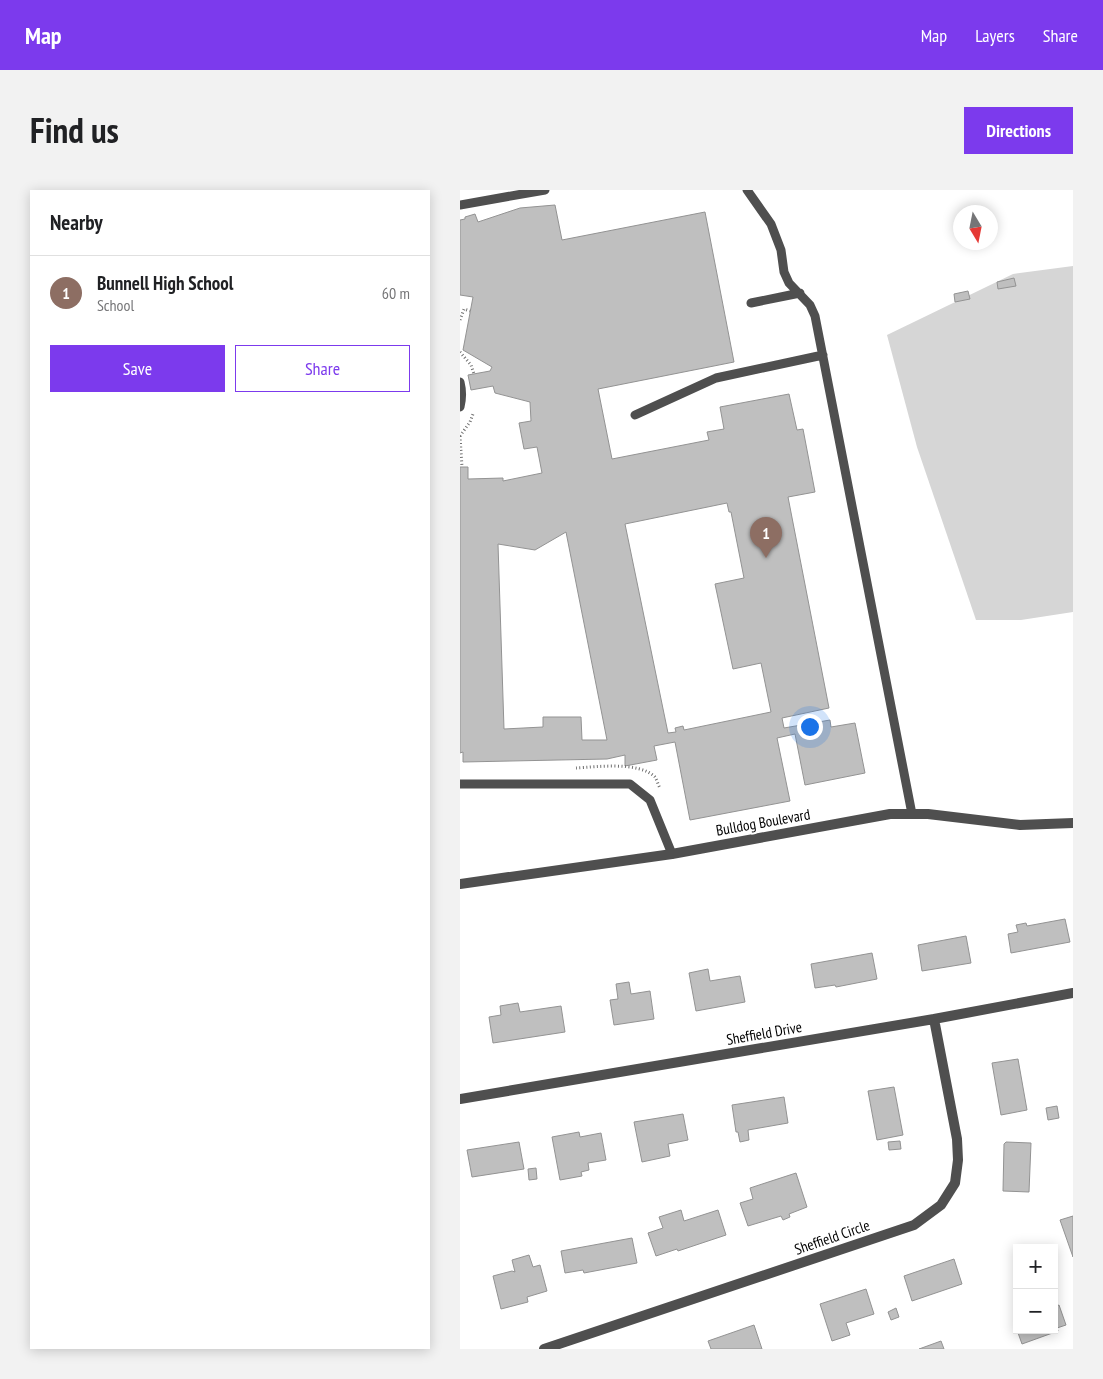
<!DOCTYPE html>
<meta charset="utf-8">
<style>
:root{--surface:#fff;--page:#f2f2f2;--text:#202124;--muted:#757577;--line:#e0e0e0;--accent:#7c3aed}
body{margin:0;font-family:"PT Sans Narrow",sans-serif;background:var(--page);color:var(--text)}
.controls{position:absolute;right:15px;bottom:15px;display:grid;overflow:hidden;border-radius:0px;box-shadow:0 2px 12px #0003}
.controls button{width:45px;height:45px;display:grid;place-items:center;padding:0;border:0;border-bottom:1px solid var(--line);background:var(--surface);color:var(--text);font:25px sans-serif}
.compass{position:absolute;left:493px;top:15px;width:45px;height:45px;border-radius:50%;background:var(--surface);box-shadow:0 2px 12px #0003;rotate:170deg}
.you{position:absolute;left:349px;top:536px;width:18px;height:18px;margin:-12px;border:4px solid #fff;border-radius:50%;background:#1a73e8;box-shadow:0 0 0 8px #1a73e833}
.badge{display:grid;place-items:center;width:32px;height:32px;border-radius:50%;background:var(--accent);color:#fff;font-size:16px;font-weight:700}
.pin{position:absolute;translate:-50% -41px;filter:drop-shadow(0 1px 2px #0008)}
.pin::after{content:'';position:absolute;top:26px;width:18px;height:15px;background:inherit;clip-path:polygon(0 0,100% 0,50% 100%)}
.list{margin:0;padding:0;list-style:none}
h2{display:flex;justify-content:space-between;align-items:center;height:65px;margin:0;padding:0 20px;font-size:21px}
h2 small{font-size:16px;font-weight:400;color:var(--muted)}
.list li{display:grid;grid-template-columns:32px 1fr auto;gap:15px;align-items:center;box-sizing:border-box;height:75px;padding:0 20px;border-top:1px solid var(--line)}
.list b{display:block;font-size:19px;white-space:nowrap}
.list p{margin:0;font-size:16px;white-space:nowrap;color:var(--muted)}
.list em{font-size:16px;font-style:normal;color:var(--muted)}
.actions{display:flex;gap:10px;padding:15px 20px}
.actions a{flex:1;padding:11px 0;border:1px solid var(--accent);border-radius:0px;text-align:center;font-size:18px;color:var(--accent)}
.actions .main{background:var(--accent);color:#fff}
.map{position:relative;flex:none;width:613px;height:1159px;overflow:hidden;border-radius:0px}
header{display:flex;align-items:center;gap:30px;box-sizing:border-box;height:70px;padding:0 25px;background:var(--accent);color:#fff}
header strong{font-size:24px}
nav{display:flex;gap:28px;margin-inline-start:auto;font-size:18px}
.intro{display:flex;align-items:center;justify-content:space-between;box-sizing:border-box;height:120px;padding:0 30px}
h1{margin:0;font-size:35px}
.button{padding:12px 22px;border-radius:0px;background:var(--accent);color:#fff;font-size:18px;font-weight:700}
main{display:flex;gap:30px;padding:0 30px}
aside{flex:1;background:var(--surface);border-radius:0px;box-shadow:0 2px 12px #0003}
.map>svg:first-child{display:block}
.green{fill:#d6d6d6}
.building{fill:#bfbfbf;stroke:#939393;fill-rule:evenodd}
.lines{fill:none;stroke-linecap:round;stroke-linejoin:round}
.path{stroke:#717171;stroke-width:3;stroke-dasharray:1 2.5;stroke-linecap:butt}
.lane{stroke:#4f4f4f;stroke-width:9}
.street{stroke:#4f4f4f;stroke-width:10}
.labels{text-anchor:middle;dominant-baseline:central;stroke-width:4;stroke-linejoin:round;paint-order:stroke}
.street-label{font-size:15px;fill:#000;stroke:#fff}
</style>
<header>
<strong>Map</strong>
<nav><a>Map</a><a>Layers</a><a>Share</a></nav>
</header>
<div class="intro"><h1>Find us</h1><a class="button">Directions</a></div>
<main>
<aside>
<h2>Nearby<small></small></h2>
<ul class="list">
<li><span class="badge" style="background:#8d6e63">1</span><div><b>Bunnell High School</b><p>School</p></div><em>60 m</em></li>
</ul>
<div class="actions"><a class="main">Save</a><a>Share</a></div>
</aside>
<div class="map">
<svg width="613" height="1159" viewBox="0 0 613 1159">
<rect width="100%" height="100%" fill="#fff"/>
<path class="green" d="M613,76V422L561,430H516L457,257L427,145L553,84Z"/>
<path class="building" d="M95,15L102,50L245,22L274,172L138,199L152,269L249,250L247,242L264,239L260,217L329,204L337,240L343,239L355,302L328,307L369,518L322,528L324,538L370,530L371,537L395,533L405,583L345,595L335,544L317,548L330,611L230,630L215,552L194,556L197,570L165,576V565L147,569L3,572V562L0,563V277H8V289L43,288V291L82,283L77,257L64,259L59,233L71,231L70,212L35,203L33,196L11,200L8,185L30,181L32,177L3,160L13,107L0,105V30L5,29V27L15,24L18,32L60,18ZM267,313L269,322H271L284,388L255,394L273,479L301,473L311,522L224,540L223,536L215,538L216,542L208,543L165,334ZM106,342L147,550H122L121,527H83V537L44,539L38,354L75,360Z
M554,88L556,96L538,99L537,92Z
M508,101L510,109L495,112L494,104Z
M605,729L610,752L551,763L548,744L558,742L556,735L566,733L567,736Z
M506,746L511,773L462,781L458,755Z
M412,763L417,789L376,797L375,795L355,798L351,774Z
M248,779L250,791L280,786L285,812L236,821L229,783Z
M169,792L171,804L190,801L194,829L154,835L150,810L158,809L156,794Z
M58,813L60,822L101,816L105,842L33,853L29,827L41,825L40,816Z
M558,869L567,920L541,925L532,873Z
M434,897L443,945L417,950L408,901Z
M324,907L328,933L288,940L289,950L280,952L278,942H276L272,915Z
M597,916L599,928L588,930L586,918Z
M223,924L228,950L208,954L210,966L182,972L174,932Z
M119,942L120,947L141,943L146,970L128,973L129,980L121,982L122,986L100,990L92,947Z
M440,951L441,959L429,960L428,952Z
M59,952L64,979L12,987L7,960Z
M546,952L571,953L569,1002L543,1001L544,954Z
M76,978L77,989L69,990L68,979Z
M336,983L347,1017L329,1024L330,1027L323,1030L321,1026L288,1036L280,1013L293,1009L290,998Z
M221,1020L224,1031L258,1020L266,1045L218,1061L217,1059L196,1066L188,1043L203,1038L199,1027Z
M613,1026V1067L600,1030Z
M172,1048L177,1073L124,1083L123,1080L105,1083L101,1061Z
M69,1065L73,1077L80,1075L87,1101L67,1107L68,1112L41,1119L33,1086L52,1081L55,1082L52,1070Z
M494,1069L502,1094L452,1111L444,1086Z
M406,1099L414,1124L386,1133L390,1145L372,1151L360,1114Z
M599,1115L606,1135L597,1138L598,1141L562,1154L557,1140H594V1117Z
M436,1118L439,1127L431,1130L428,1122Z
M294,1135L302,1159H251L248,1151Z
M481,1151L484,1159H459Z"/>
<g class="lines">
<path class="path" d="M0,130L4,119L10,121
M0,162L11,175L14,184
M0,246L10,232L13,224
M0,246L2,277
M116,578C136,577 179,571 195,587C197,590 198,595 200,598"/>
<path class="lane" d="M287,0L311,34L321,60L324,82L329,93L350,115L355,126L452,624
M0,15L85,0
M291,113L340,103
M0,192C2,200 2,209 0,217
M175,225L256,188L363,165
M0,594H170L190,610L212,664"/>
<path class="street" d="M0,694L212,664L430,624H468L560,635L613,633
M0,909L474,829L613,803
M84,1159L454,1035L481,1015L495,993L498,970L497,949L474,829"/>
</g>
<g class="labels">
<g class="street-label">
<text transform="translate(303 632) rotate(-10)">Bulldog Boulevard</text>
<text transform="translate(304 843) rotate(-10)">Sheffield Drive</text>
<text transform="translate(372 1047) rotate(-19)">Sheffield Circle</text>
</g>
</g>
</svg>
<div class="controls">
<button>+</button>
<button>−</button>
</div>
<svg class="compass" viewBox="-18 -18 36 36"><path d="M0-13l5 13h-10z" fill="#e53935"/><path d="M0 13l5-13h-10z" fill="#757577"/></svg>
<div class="you"></div>
<div class="pin badge" style="left:306px;top:368px;background:#8d6e63">1</div>
</div>
</main>
